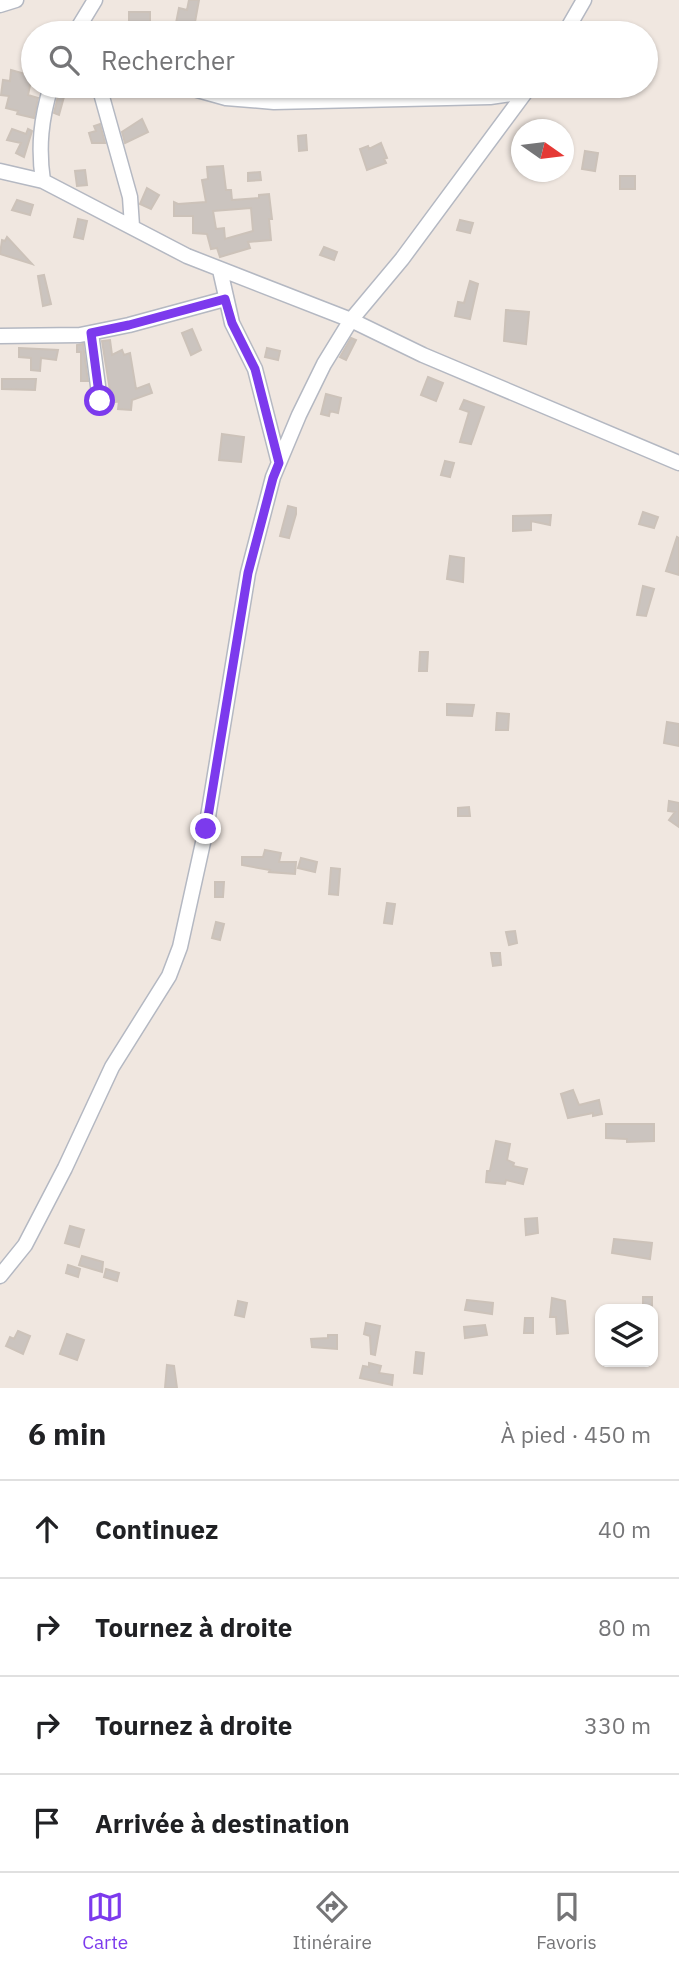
<!DOCTYPE html>
<html lang="fr">
<meta charset="utf-8">
<style>
:root{--surface:#fff;--page:#f6f6f6;--text:#202124;--muted:#757577;--line:#e0e0e0;--accent:#7c3aed}
body{margin:0;font-family:"IBM Plex Sans",sans-serif;background:var(--page);color:var(--text)}
.controls{position:absolute;right:21px;bottom:21px;display:grid;overflow:hidden;border-radius:14px;box-shadow:0 2px 5px #0004}
.controls button{width:63px;height:63px;display:grid;place-items:center;padding:0;border:0;border-bottom:2px solid var(--line);background:var(--surface);color:var(--text);font:35px sans-serif}
.compass{position:absolute;left:511px;top:119px;width:63px;height:63px;border-radius:50%;background:var(--surface);box-shadow:0 2px 5px #0004;rotate:104deg}
.stop{position:absolute;width:21px;height:21px;margin:-16px;border:5px solid #7c3aed;border-radius:50%;background:#fff}
.stop.end{background:#7c3aed;border-color:#fff;box-shadow:0 2px 7px #0008}
.list{margin:0;padding:0;list-style:none}
h2{display:flex;justify-content:space-between;align-items:center;height:91px;margin:0;padding:0 28px;font-size:30px}
h2 small{font-size:23px;font-weight:400;color:var(--muted)}
.list li{display:grid;grid-template-columns:46px 1fr auto;gap:21px;align-items:center;box-sizing:border-box;height:98px;padding:0 28px;border-top:2px solid var(--line)}
.list b{display:block;font-size:26px;white-space:nowrap}
.list em{font-size:23px;font-style:normal;color:var(--muted)}
.icon{flex:none;width:38px;height:38px;fill:none;stroke:currentColor;stroke-width:2;stroke-linecap:round;stroke-linejoin:round}
.map{position:relative;flex:none;width:679px;height:1388px;overflow:hidden}
.search{position:absolute;background:var(--surface);box-shadow:0 2px 5px #0004;left:21px;right:21px;top:21px;height:77px;display:flex;align-items:center;gap:18px;box-sizing:border-box;padding:0 24px;border-radius:38px;color:var(--muted);font-size:26px}
.sheet{height:483px;background:var(--surface)}
nav{display:flex;justify-content:space-around;align-items:center;box-sizing:border-box;height:98px;border-top:2px solid var(--line);background:var(--surface);font-size:19px;color:var(--muted)}
nav a{display:grid;justify-items:center;gap:4px}
nav .on{color:var(--accent)}
.map>svg:first-child{display:block}
.building{fill:#cbc4bf;stroke:#ccc2b9;stroke-width:2;fill-rule:evenodd}
.lines{fill:none;stroke-linecap:round;stroke-linejoin:round}
.minor-casing{stroke:#b4b8c2;stroke-width:17}
.minor{stroke:#fff;stroke-width:14}
.route{stroke:#7c3aed;stroke-width:9}
</style>
<div class="map">
<svg width="679" height="1388" viewBox="0 0 679 1388">
<rect width="100%" height="100%" fill="#f0e7e0"/>
<path class="building" d="M189,0H199L193,33H174L179,8L187,10Z
M129,12H150V25H140V27L151,29L150,33H109V25H129Z
M11,70L32,76L28,95L38,98L34,118L17,114L18,111L6,108L9,96L1,95L3,80L10,81Z
M59,92L65,93L59,115L54,113Z
M142,119L148,132L125,143L122,132Z
M100,124L105,143H92L89,133L96,131L94,126Z
M12,129L26,134L28,129L32,131L24,157L16,153L21,143L7,140Z
M306,135L307,150L299,151L298,136Z
M381,143L387,158L384,159L386,163L367,170L360,149L368,146L369,149Z
M585,151L598,153L595,171L582,169Z
M223,166L226,190H231L232,200L259,198V195L269,194L272,219H269L271,240L248,242L250,248L220,257L217,248L211,249L207,234L193,233V216H174V202L178,204L206,202L202,180L208,179L207,167ZM251,208L253,231L225,239L224,228L216,229L213,211Z
M85,170L87,185L77,186L75,171Z
M260,172L261,180L248,181V173Z
M620,176H635V189H620Z
M147,188L159,195L151,209L140,204Z
M17,200L33,205L30,215L12,210Z
M78,219L87,221L83,239L74,237Z
M460,220L473,223L470,233L457,230Z
M7,237L32,264L0,254L2,240L5,241Z
M324,247L337,252L334,260L320,255Z
M44,275L51,304L43,306L38,276Z
M470,281L478,284L470,319L455,316L458,302L464,303Z
M506,310L529,312L526,344L504,341Z
M192,329L201,350L191,355L182,333Z
M351,338L356,340L346,360L340,357Z
M110,340L112,355L122,350L124,355L130,353L136,389L149,384L152,393L132,400L131,410L118,409L119,401L112,403L102,341Z
M83,344L88,381H81V352H77V345Z
M19,348L58,350L56,360L41,358L40,371L31,370V358L19,357Z
M267,348L280,351L278,360L265,357Z
M428,377L443,383L436,401L421,395Z
M2,379H36L35,390L2,389Z
M326,394L341,398L338,413L330,411L329,416L321,414Z
M464,400L484,407L471,444L460,442L469,412L460,409Z
M222,434L244,437L241,462L219,460Z
M445,461L454,463L450,477L441,475Z
M288,506L296,508V514L289,538L280,536Z
M643,512L658,517L654,528L639,524Z
M551,515L550,525L531,521V530L513,531V516Z
M677,537L679,538V575L666,571Z
M450,556L464,558L463,582L447,579Z
M643,586L654,589L646,616L637,615Z
M420,652H428L427,671H419Z
M447,704L474,705L472,716L447,715Z
M497,713L509,714L508,730H496Z
M667,722L679,724V746L664,743Z
M669,801L679,803V827L669,820L675,812L668,811Z
M469,807L470,816H458V808Z
M265,850L281,853L279,862H296L295,874L269,872L270,870L242,865V857H263Z
M301,858L317,862L315,872L298,868Z
M331,868L340,869L338,895L329,894Z
M215,882H224L223,897H215Z
M387,903L395,904L392,924L384,923Z
M216,922L224,924L220,940L212,938Z
M515,931L517,943L509,945L506,932Z
M491,953H500L501,965L493,966Z
M573,1090L579,1105L599,1100L602,1114L593,1116V1113L568,1118L561,1094Z
M606,1124H654V1141L627,1142V1139L606,1138Z
M496,1141L510,1144L507,1160L514,1163L513,1166L527,1169L523,1184L506,1180L505,1184L486,1182L487,1171H490Z
M537,1218L538,1233L526,1235L525,1219Z
M70,1226L84,1230L79,1247L65,1243Z
M614,1239L652,1243L650,1259L612,1253Z
M82,1256L103,1262L102,1272L79,1265Z
M68,1265L80,1269L78,1277L66,1273Z
M106,1269L119,1273L117,1281L104,1277Z
M643,1297H652V1307H643Z
M552,1298L565,1301L568,1333L557,1334L556,1317H550Z
M467,1300L493,1303L492,1314L465,1310Z
M238,1301L247,1303L244,1317L235,1315Z
M525,1318H533V1333H524Z
M366,1323L380,1326L375,1355L371,1354L370,1336L364,1334Z
M485,1325L487,1335L465,1338L464,1327Z
M18,1331L30,1336L23,1354L6,1346L10,1337L14,1339Z
M67,1334L84,1340L77,1360L60,1354Z
M328,1335H337V1349L312,1347L311,1339L328,1338Z
M416,1352L424,1353L422,1374L414,1373Z
M369,1363L381,1366L379,1373L393,1375L392,1385L360,1378L363,1366L369,1367Z
M167,1365L174,1366L177,1388H165Z"/>
<g class="lines">
<g class="minor-casing">
<path id="minor" d="M0,5L16,0
M75,33L95,0
M565,33L584,0
M99,86L130,197L132,226
M183,86L226,98L274,102L490,97L525,92
M0,171L43,181L187,256L351,320L423,355L679,463
M43,181C38,147 41,119 51,86
M220,270L232,323L255,369L279,463
M91,333L100,401
M0,336L80,335L129,325L225,299
M0,1276L25,1245L65,1168L112,1067L169,976L180,947L206,829L248,573L273,477L299,415L324,364L351,320L402,259L530,86"/>
</g>
<use href="#minor" class="minor"/>
</g>
<g class="lines">
<path class="route" d="M100,401L91,333L129,325L225,299L232,323L255,369L279,463L273,478L248,573L206,829"/>
</g>
</svg>
<div class="controls">
<button><svg class="icon" aria-label="layers" viewBox="0 0 24 24"><path d="M12 4l9 5-9 5-9-5zM3 14l9 5 9-5"/></svg></button>
</div>
<svg class="compass" viewBox="-18 -18 36 36"><path d="M0-13l5 13h-10z" fill="#e53935"/><path d="M0 13l5-13h-10z" fill="#757577"/></svg>
<div class="stop" style="left:100px;top:401px"></div>
<div class="stop end" style="left:206px;top:829px"></div>
<div class="search"><svg class="icon" aria-label="search" viewBox="0 0 24 24"><circle cx="10" cy="10" r="6"/><path d="M15 15l6 6"/></svg>Rechercher</div>
</div>
<section class="sheet">
<h2>6 min<small>À pied · 450 m</small></h2>
<ul class="list">
<li><svg class="icon" aria-label="ahead" viewBox="0 0 24 24"><path d="M12 20V5M6 11l6-6 6 6"/></svg><div><b>Continuez</b></div><em>40 m</em></li>
<li><svg class="icon" aria-label="right" viewBox="0 0 24 24"><path d="M7 20v-9h11M14 6l5 5-5 5"/></svg><div><b>Tournez à droite</b></div><em>80 m</em></li>
<li><svg class="icon" aria-label="right" viewBox="0 0 24 24"><path d="M7 20v-9h11M14 6l5 5-5 5"/></svg><div><b>Tournez à droite</b></div><em>330 m</em></li>
<li><svg class="icon" aria-label="arrive" viewBox="0 0 24 24"><path d="M6 21V4h12l-3 4 3 4H6"/></svg><div><b>Arrivée à destination</b></div></li>
</ul>
</section>
<nav>
<a class="on"><svg class="icon" aria-label="map" viewBox="0 0 24 24"><path d="M3 6l6-2 6 2 6-2v14l-6 2-6-2-6 2zM9 4v14M15 6v14"/></svg>Carte</a>
<a><svg class="icon" aria-label="directions" viewBox="0 0 24 24"><path d="M12 3l9 9-9 9-9-9zM9 14v-3h6M13 9l2 2-2 2"/></svg>Itinéraire</a>
<a><svg class="icon" aria-label="saved" viewBox="0 0 24 24"><path d="M7 4h10v16l-5-4-5 4z"/></svg>Favoris</a>
</nav>
